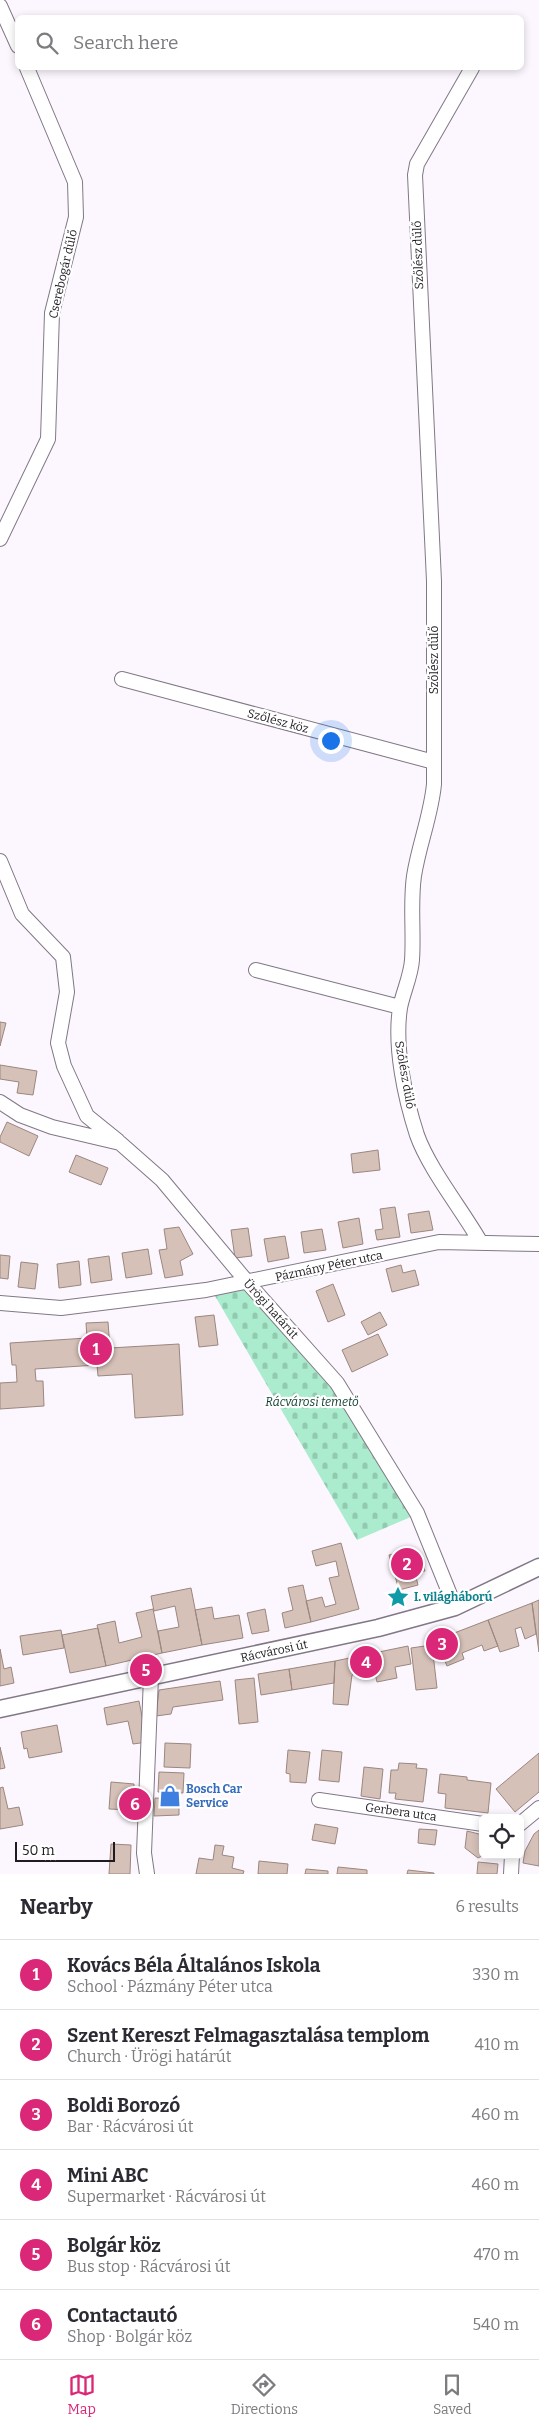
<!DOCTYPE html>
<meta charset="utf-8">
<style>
:root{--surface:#fff;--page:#f2f2f3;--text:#2b2b33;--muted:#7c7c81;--line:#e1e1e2;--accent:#db2777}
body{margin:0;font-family:Bitter,serif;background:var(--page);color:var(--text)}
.controls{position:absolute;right:15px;bottom:15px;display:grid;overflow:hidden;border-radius:8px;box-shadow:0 2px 8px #0003}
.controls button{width:45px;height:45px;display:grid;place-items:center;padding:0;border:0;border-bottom:1px solid var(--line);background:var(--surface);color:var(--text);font:25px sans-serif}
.scale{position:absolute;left:15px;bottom:12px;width:100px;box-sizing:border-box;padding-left:5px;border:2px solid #1f1b21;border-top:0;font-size:14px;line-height:18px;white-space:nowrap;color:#1f1b21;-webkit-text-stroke:4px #fff;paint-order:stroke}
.you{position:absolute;left:330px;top:740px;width:18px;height:18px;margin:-12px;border:4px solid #fff;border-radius:50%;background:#1a73e8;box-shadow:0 0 0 8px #1a73e833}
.badge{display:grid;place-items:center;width:32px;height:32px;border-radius:50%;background:var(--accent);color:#fff;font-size:16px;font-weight:700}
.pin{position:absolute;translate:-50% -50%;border:2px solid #fff;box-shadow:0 1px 5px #0006}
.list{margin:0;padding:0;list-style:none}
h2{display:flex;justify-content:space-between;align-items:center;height:65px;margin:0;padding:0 20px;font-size:21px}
h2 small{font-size:16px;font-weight:400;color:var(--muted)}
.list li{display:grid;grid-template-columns:32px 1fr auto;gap:15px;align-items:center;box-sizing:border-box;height:70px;padding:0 20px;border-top:1px solid var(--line)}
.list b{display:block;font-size:19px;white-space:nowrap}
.list p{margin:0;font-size:16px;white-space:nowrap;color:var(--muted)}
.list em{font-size:16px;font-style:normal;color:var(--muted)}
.icon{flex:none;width:28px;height:28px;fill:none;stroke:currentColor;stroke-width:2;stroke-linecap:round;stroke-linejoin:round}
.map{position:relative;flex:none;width:539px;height:1874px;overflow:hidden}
.search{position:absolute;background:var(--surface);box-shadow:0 2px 8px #0003;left:15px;right:15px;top:15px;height:55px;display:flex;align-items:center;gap:12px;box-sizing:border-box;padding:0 18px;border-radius:8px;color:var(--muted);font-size:19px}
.sheet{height:485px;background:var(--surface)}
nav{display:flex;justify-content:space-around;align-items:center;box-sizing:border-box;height:70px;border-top:1px solid var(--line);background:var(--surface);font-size:14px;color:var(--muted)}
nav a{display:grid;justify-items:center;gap:2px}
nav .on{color:var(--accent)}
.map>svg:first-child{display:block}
.cemetery{fill:url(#cemetery-stones)}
.building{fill:#d6c1b9;stroke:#9a877f}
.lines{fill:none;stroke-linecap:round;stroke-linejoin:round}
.minor-casing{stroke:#827786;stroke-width:16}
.tertiary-casing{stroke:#827786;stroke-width:19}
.minor{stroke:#fff;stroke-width:14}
.tertiary{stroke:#fff;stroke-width:16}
.labels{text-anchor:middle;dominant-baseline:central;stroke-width:4.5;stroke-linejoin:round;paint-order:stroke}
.street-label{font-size:12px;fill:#1f1b21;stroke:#fff}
.park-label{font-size:12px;font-style:italic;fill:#0c3b2a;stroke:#fff}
.culture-label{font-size:12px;font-weight:bold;fill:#0d838f;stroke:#fff;text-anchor:start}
.shop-label{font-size:12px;font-weight:bold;fill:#366cbe;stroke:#fff;text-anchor:start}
</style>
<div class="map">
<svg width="539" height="1874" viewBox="0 0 539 1874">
<defs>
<pattern id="cemetery-stones" width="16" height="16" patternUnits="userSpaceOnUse" patternTransform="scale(1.25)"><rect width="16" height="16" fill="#aaeccd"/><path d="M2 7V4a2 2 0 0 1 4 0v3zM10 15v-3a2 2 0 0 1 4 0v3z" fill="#92cab0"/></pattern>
</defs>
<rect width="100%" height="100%" fill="#fcf7fe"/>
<path class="cemetery" d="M250,1286L337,1383L413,1516L357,1540L215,1296Z"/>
<path class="building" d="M0,1022L6,1023L0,1046Z
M0,1065L37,1071L33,1095L17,1093L19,1082L0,1079Z
M7,1122L38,1136L29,1156L0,1142V1137Z
M378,1150L380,1170L353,1173L351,1154Z
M76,1155L108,1168L101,1185L69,1172Z
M395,1207L400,1237L377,1240L375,1230L383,1229L380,1209Z
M429,1211L433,1230L411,1233L408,1214Z
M359,1218L363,1244L343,1248L338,1222Z
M179,1227L193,1254L180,1261L183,1275L165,1278L159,1250L167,1249L164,1229Z
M248,1228L252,1256L235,1258L231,1230Z
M322,1229L326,1250L304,1253L301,1232Z
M285,1236L289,1258L268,1262L264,1239Z
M148,1249L152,1274L126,1278L122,1253Z
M0,1255L10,1256L8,1279L0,1278Z
M109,1256L112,1280L91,1283L88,1259Z
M79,1261L81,1285L59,1288L57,1264Z
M21,1262L38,1264L35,1289L18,1287Z
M401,1265L403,1273L415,1270L419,1285L392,1292L386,1269Z
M333,1284L345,1315L328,1322L316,1291Z
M380,1312L387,1325L368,1335L361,1322Z
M214,1315L218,1345L199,1347L195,1317Z
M108,1322L110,1348L179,1344L183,1415L135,1418L132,1374L98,1376L97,1365L35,1369L36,1381H43L44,1406L0,1409V1383L17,1382L16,1365H12L10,1343L87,1338L86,1323Z
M378,1334L388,1355L352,1372L342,1350Z
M341,1543L359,1609L311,1622L306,1601L322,1597L325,1607L336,1604L329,1578L339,1576L336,1561L316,1566L312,1551Z
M410,1550L412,1557L420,1554L425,1571L415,1573L418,1585L399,1590L389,1555Z
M303,1585L311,1622L285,1628L282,1613L293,1610L288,1588Z
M191,1588L202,1645L162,1653L158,1631L179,1627L175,1606L154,1611L151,1596Z
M539,1600V1652L532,1603Z
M532,1603L536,1634L525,1639L521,1627L515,1629L519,1646L500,1652L488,1620Z
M212,1607L214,1619L239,1615L243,1638L202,1645L195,1610Z
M153,1609L162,1653L106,1666L97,1625L115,1621L119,1643L142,1637L136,1613Z
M265,1609L269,1631L252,1634L247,1613Z
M488,1620L498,1646L484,1651L482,1645L462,1653L464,1659L447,1666L436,1640Z
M98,1628L106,1666L70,1673L62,1635Z
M61,1630L64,1648L23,1655L20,1636Z
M432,1645L437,1688L416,1690L411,1648Z
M408,1646L411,1664L395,1667L397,1678L377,1682L374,1669L352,1675L348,1705L333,1704L335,1661Z
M0,1649L4,1669L11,1667L14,1683L0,1686Z
M335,1661L334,1683L292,1690L289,1669Z
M289,1669L292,1690L261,1695L258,1674Z
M254,1678L258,1722L239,1724L235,1680Z
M220,1681L223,1700L173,1707L171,1714L156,1716L159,1690Z
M139,1701L147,1742L133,1744L128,1721L107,1725L104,1708Z
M57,1725L62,1752L29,1758L27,1748L24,1749L21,1732Z
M165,1743L191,1744L190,1768L164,1767Z
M0,1747L5,1768L0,1769Z
M288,1750L310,1752L306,1783L290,1782V1774L286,1773Z
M322,1750L342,1752L339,1782L319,1780Z
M539,1753V1792L515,1812L496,1789Z
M399,1763L417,1764L416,1768L427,1769L423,1802L395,1799L396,1793H389L391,1770H398Z
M364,1767L383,1769L380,1799L361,1796Z
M159,1772L184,1773L183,1793L158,1792Z
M440,1774L467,1777V1780L491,1783L488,1813L445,1808L446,1794L438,1793Z
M111,1782L134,1784L133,1810L109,1809Z
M3,1787L8,1809L19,1807L23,1825L0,1829V1788Z
M155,1798L179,1799V1815L154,1816Z
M315,1824L338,1828L335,1844L312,1840Z
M419,1829L437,1830L435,1845L418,1843Z
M539,1830V1866L523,1863L525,1851L534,1834Z
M467,1831L483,1835L484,1855L478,1858L465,1848Z
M111,1844L131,1845L130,1874H109Z
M215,1845L224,1846L222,1855L234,1857L232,1868L244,1871L243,1874H196L199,1858L213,1860Z
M259,1861L288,1864L287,1874H258Z
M478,1862L498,1864L497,1874H477Z
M338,1867L367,1870V1874H337Z
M306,1869L328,1871V1874H305Z
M408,1870L434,1873V1874H407Z"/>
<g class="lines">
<g class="minor-casing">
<path id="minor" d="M0,6L18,46
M472,68L417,164L415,175L434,581V784C431,816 419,844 414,876C410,904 414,932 412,960C411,976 403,992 400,1008C394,1047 405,1098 417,1135C429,1169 463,1211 481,1243
M0,539L48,439L52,313L76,217L75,182L27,68
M122,679L434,762
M0,861L22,914L63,957L67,992L58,1043L64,1066L87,1116L118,1141
M256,970L400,1007
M0,1102L20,1115L52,1127L120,1143L162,1180L248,1283L337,1383L417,1513L455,1607
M0,1303L61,1308L206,1290L439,1242L539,1244
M319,1800L483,1824
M520,1824L539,1808
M147,1874L144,1853L151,1677
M511,1874L512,1855"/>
</g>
<g class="tertiary-casing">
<path id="tertiary" d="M0,1709L378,1628L455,1607L539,1567"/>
</g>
<use href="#minor" class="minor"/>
<use href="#tertiary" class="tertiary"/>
</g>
<defs>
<g id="sight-bare" transform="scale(1.725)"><path d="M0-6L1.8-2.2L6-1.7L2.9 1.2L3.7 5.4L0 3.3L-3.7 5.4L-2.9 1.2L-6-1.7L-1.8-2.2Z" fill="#0f9aa8" stroke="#fff" stroke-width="2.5" paint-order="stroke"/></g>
<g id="shop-bare" transform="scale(1.725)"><path d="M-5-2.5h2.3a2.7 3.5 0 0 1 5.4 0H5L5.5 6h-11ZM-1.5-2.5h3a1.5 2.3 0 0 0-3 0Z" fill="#3f7fe0" stroke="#fff" stroke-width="2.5" paint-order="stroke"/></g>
</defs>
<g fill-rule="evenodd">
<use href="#sight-bare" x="398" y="1597"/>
<use href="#shop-bare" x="170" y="1796"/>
</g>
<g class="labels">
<g class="street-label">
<text transform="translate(418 255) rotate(-92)">Szőlész dűlő</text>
<text transform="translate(63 274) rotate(-77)">Cserebogár dűlő</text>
<text transform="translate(434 660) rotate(-90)">Szőlész dűlő</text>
<text transform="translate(278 721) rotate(15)">Szőlész köz</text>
<text transform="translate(405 1075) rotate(80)">Szőlész dűlő</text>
<text transform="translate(329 1266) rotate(-12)">Pázmány Péter utca</text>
<text transform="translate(271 1309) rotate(48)">Ürögi határút</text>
<text transform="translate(274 1651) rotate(-12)">Rácvárosi út</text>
<text transform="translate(401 1812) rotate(8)">Gerbera utca</text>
</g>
<g class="park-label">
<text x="312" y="1402">Rácvárosi temető</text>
</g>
<g class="culture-label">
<text x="414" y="1597">I. világháború</text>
</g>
<g class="shop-label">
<text x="186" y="1789">Bosch Car<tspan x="186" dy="14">Service</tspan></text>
</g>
</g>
</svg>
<div class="controls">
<button><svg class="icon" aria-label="locate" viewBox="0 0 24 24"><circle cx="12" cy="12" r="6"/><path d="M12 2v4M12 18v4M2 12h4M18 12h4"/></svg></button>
</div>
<div class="scale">50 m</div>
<div class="you"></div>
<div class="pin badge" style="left:96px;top:1349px">1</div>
<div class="pin badge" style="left:407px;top:1564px">2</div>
<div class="pin badge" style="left:442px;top:1644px">3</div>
<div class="pin badge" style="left:366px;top:1662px">4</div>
<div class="pin badge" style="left:146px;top:1670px">5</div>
<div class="pin badge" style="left:135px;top:1804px">6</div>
<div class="search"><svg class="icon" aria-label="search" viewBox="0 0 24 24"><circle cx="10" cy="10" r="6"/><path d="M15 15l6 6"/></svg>Search here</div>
</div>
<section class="sheet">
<h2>Nearby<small>6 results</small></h2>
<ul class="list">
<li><span class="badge">1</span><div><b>Kovács Béla Általános Iskola</b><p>School · Pázmány Péter utca</p></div><em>330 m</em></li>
<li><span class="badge">2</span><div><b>Szent Kereszt Felmagasztalása templom</b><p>Church · Ürögi határút</p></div><em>410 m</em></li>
<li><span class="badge">3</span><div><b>Boldi Borozó</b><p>Bar · Rácvárosi út</p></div><em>460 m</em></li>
<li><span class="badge">4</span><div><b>Mini ABC</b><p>Supermarket · Rácvárosi út</p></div><em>460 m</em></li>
<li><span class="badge">5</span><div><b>Bolgár köz</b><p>Bus stop · Rácvárosi út</p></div><em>470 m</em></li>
<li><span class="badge">6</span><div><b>Contactautó</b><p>Shop · Bolgár köz</p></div><em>540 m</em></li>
</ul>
</section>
<nav>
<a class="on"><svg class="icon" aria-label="map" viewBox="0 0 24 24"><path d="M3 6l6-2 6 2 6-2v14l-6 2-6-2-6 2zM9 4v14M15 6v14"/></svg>Map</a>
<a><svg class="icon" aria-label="directions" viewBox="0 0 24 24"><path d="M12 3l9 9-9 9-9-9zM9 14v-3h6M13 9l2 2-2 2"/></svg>Directions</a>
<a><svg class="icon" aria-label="saved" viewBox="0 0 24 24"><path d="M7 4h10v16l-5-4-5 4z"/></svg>Saved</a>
</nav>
